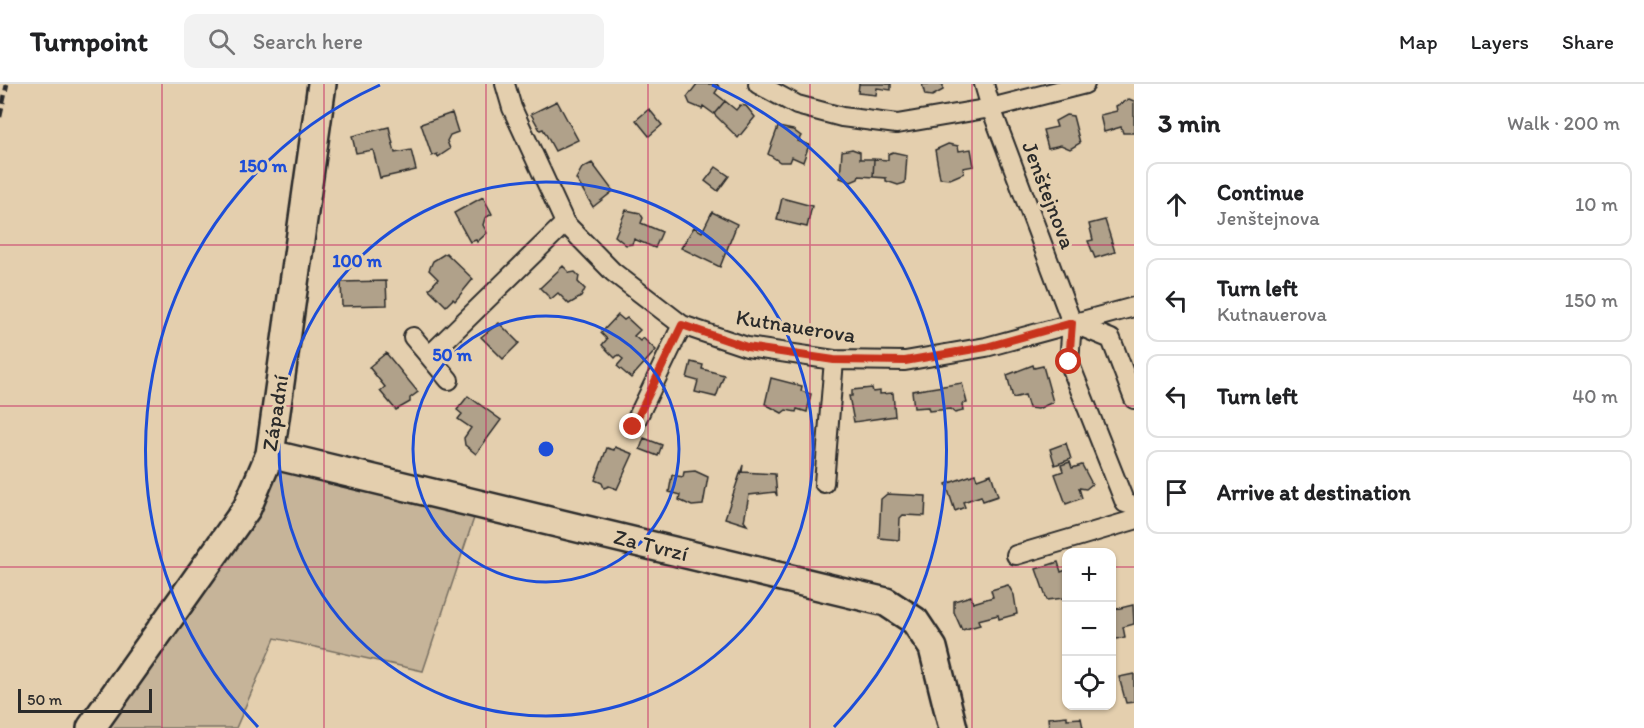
<!DOCTYPE html>
<meta charset="utf-8">
<style>
:root{--surface:#fff;--page:#f2f2f2;--text:#202124;--muted:#757577;--line:#e0e0e0}
body{margin:0;font-family:Itim,sans-serif;background:var(--page);color:var(--text)}
.controls{position:absolute;right:18px;bottom:18px;display:grid;overflow:hidden;border-radius:12px;box-shadow:0 2px 4px #0004}
.controls button{width:54px;height:54px;display:grid;place-items:center;padding:0;border:0;border-bottom:2px solid var(--line);background:var(--surface);color:var(--text);font:30px sans-serif}
.scale{position:absolute;left:18px;bottom:15px;width:134px;box-sizing:border-box;padding-left:6px;border:3px solid #2b2b2b;border-top:0;font-size:16px;line-height:21px;white-space:nowrap;color:#2b2b2b;-webkit-text-stroke:4px #e4cfae;paint-order:stroke}
.stop{position:absolute;width:18px;height:18px;margin:-14px;border:4px solid #c8321e;border-radius:50%;background:#fff}
.stop.end{background:#c8321e;border-color:#fff;box-shadow:0 2px 6px #0008}
.list{margin:0;padding:0;list-style:none}
h2{display:flex;justify-content:space-between;align-items:center;height:78px;margin:0;padding:0 24px;font-size:26px}
h2 small{font-size:20px;font-weight:400;color:var(--muted)}
.list li{display:grid;grid-template-columns:39px 1fr auto;gap:18px;align-items:center;box-sizing:border-box;height:84px;margin:0 12px 12px;padding:0 12px;border:2px solid var(--line);border-radius:12px}
.list b{display:block;font-size:22px;white-space:nowrap}
.list p{margin:0;font-size:20px;white-space:nowrap;color:var(--muted)}
.list em{font-size:20px;font-style:normal;color:var(--muted)}
.icon{flex:none;width:33px;height:33px;fill:none;stroke:currentColor;stroke-width:2;stroke-linecap:round;stroke-linejoin:round}
.map{position:relative;flex:none;width:1134px;height:644px;overflow:hidden}
header{display:flex;align-items:center;gap:36px;box-sizing:border-box;height:84px;padding:0 30px;background:var(--surface);border-bottom:2px solid var(--line)}
header strong{font-size:28px}
nav{display:flex;gap:33px;margin-inline-start:auto;font-size:21px}
.search{width:420px;height:54px;background:var(--page);display:flex;align-items:center;gap:15px;box-sizing:border-box;padding:0 21px;border-radius:12px;color:var(--muted);font-size:22px}
main{display:flex}
aside{flex:1;background:var(--surface)}
.map>svg:first-child{display:block}
.green{fill:#c6b499;stroke:#787062;stroke-width:1.5}
.building{fill:#b0a18a;stroke:#2b2b2b;stroke-width:1.5}
.lines{fill:none;stroke-linecap:round;stroke-linejoin:round}
.street-casing{stroke:#2b2b2b;stroke-width:22}
.secondary-casing{stroke:#2b2b2b;stroke-width:32}
.street{stroke:#e4cfae;stroke-width:18}
.secondary{stroke:#e4cfae;stroke-width:27}
.rail{stroke:#2b2b2b;stroke-width:4.5;stroke-dasharray:9 4.5;stroke-linecap:butt}
.route{stroke:#c8321e;stroke-width:8}
.grid{fill:none;stroke:#c2185b;stroke-width:1.5;stroke-opacity:0.55}
.ring{fill:none;stroke:#1d4ed8;stroke-width:3}
.labels{text-anchor:middle;dominant-baseline:central;stroke-width:6;stroke-linejoin:round;paint-order:stroke}
.street-label{font-size:22px;fill:#2b2b2b;stroke:#e4cfae}
.centre{fill:#1d4ed8;stroke:#e4cfae;stroke-width:3}
.ring-label{font-size:18px;text-anchor:middle;font-weight:bold;fill:#1d4ed8;stroke:#e4cfae;stroke-width:6;stroke-linejoin:round;paint-order:stroke}
</style>
<header>
<strong>Turnpoint</strong>
<div class="search"><svg class="icon" aria-label="search" viewBox="0 0 24 24"><circle cx="10" cy="10" r="6"/><path d="M15 15l6 6"/></svg>Search here</div>
<nav><a>Map</a><a>Layers</a><a>Share</a></nav>
</header>
<main>
<div class="map">
<svg width="1134" height="644" viewBox="0 0 1134 644">
<rect width="100%" height="100%" fill="#e4cfae"/>
<filter id="ink" filterUnits="userSpaceOnUse"><feTurbulence type="fractalNoise" baseFrequency=".0167" numOctaves="2"/><feDisplacementMap in="SourceGraphic" scale="12" xChannelSelector="R" yChannelSelector="G"/><feConvolveMatrix kernelMatrix="1 2 1 2 8 2 1 2 1" color-interpolation-filters="sRGB"/></filter>
<g filter="url(#ink)">
<path class="green" d="M278,386L474,434L423,587L275,554L236,644H107L245,452Z"/>
<path class="building" d="M697,0H717L719,3L715,9L725,17L714,30L703,22L702,25L690,20L687,13Z
M859,0H891V6L877,4L876,11L858,9Z
M922,0H943V6L932,12L925,11Z
M1129,15L1134,17V49H1123L1121,43L1104,48L1100,31L1117,27L1116,22Z
M557,17L578,56L555,67L543,45L540,46L531,30Z
M725,17L736,26L740,21L746,22L755,33L738,54L714,30Z
M649,25L662,41L649,52L636,36Z
M452,29L458,48L450,51L447,57L450,65L438,73L437,70L432,72L421,40Z
M1066,31L1073,32L1080,59L1070,65L1061,61L1048,64L1043,46L1057,43L1055,37Z
M389,43L395,69L411,66L416,86L380,94L373,66L356,69L352,52Z
M778,43L793,46L801,52L798,57L809,61L803,78L792,73L790,78H780L768,70Z
M948,60L958,62L959,67L971,65L974,82L963,84L964,89L950,95L940,94L935,66Z
M852,65L860,68V75H874L873,93L859,92L858,95L851,98L840,94L842,67Z
M893,68L907,71L905,99L898,101L886,97V94L873,93L874,75L888,76V70Z
M592,79L613,107L593,123L576,95L582,84Z
M716,83L729,92L718,107L705,97Z
M483,113L492,130L485,134L483,141L487,149L477,158L476,156L470,158L454,129Z
M782,114L812,122L807,143L777,136Z
M626,126L640,129L643,134L641,139L662,148L655,164L634,155L632,160L626,161L615,152Z
M712,128L737,140L720,183L681,164L694,143L702,148Z
M1105,136L1115,168L1095,174L1088,157L1093,156L1089,140Z
M446,169L473,195L455,217L453,215L446,222L429,205L438,195L429,186L433,177Z
M563,182L570,189L575,188L579,192L578,198L585,205L581,213L569,220L558,209L551,215L540,204Z
M386,197L387,221L342,222L341,198Z
M618,231L624,236L627,234L640,246L634,252L640,257L643,254L656,266L631,294L617,282L623,275L618,271L615,274L602,261L607,255L601,249Z
M499,239L519,259L503,275L481,253Z
M386,269L418,308L410,314V318L396,326L380,307L385,303L369,283Z
M691,278L703,281L702,285L724,291L716,313L695,308L698,297L687,294Z
M1033,281L1034,284L1043,282L1053,318L1038,325L1029,324L1025,311L1013,314L1007,291Z
M771,294L802,302L801,307L811,310L807,328L797,325L796,328L786,326L782,329L765,320Z
M962,299L967,319L962,320L963,327L955,329L950,325L929,327L928,323L914,324L912,307Z
M872,304L873,308L880,307V310L893,309L895,332L854,338L849,312H852V306Z
M468,312L501,336L476,370L465,361L464,354L471,344L458,335L462,330L457,326Z
M644,354L662,361L658,372L640,365Z
M1066,359L1071,375L1055,381L1050,365Z
M615,363L633,370L617,405L609,402L604,404L602,399L595,396L607,364L614,366Z
M1070,378L1072,384L1082,381L1092,400L1086,405L1079,404L1082,414L1066,420L1055,390L1063,387L1061,381Z
M743,381L742,388L775,390L777,412L775,408L749,411L744,437L747,441L725,434Z
M695,387L708,393L703,421L692,422L679,416L680,411L669,408L672,391L683,393L684,388Z
M975,390L977,395L991,390L998,412L983,417L981,412L963,418L965,423L955,427L946,400Z
M887,410L926,412L925,432L903,431L900,434L899,456L879,454L881,415Z
M1058,478L1061,488L1066,486V510L1064,514L1047,516L1036,485Z
M1008,501L1014,511L1017,530L999,535L998,531L978,536L980,541L962,546L954,528V517L971,512L973,519L993,513L991,506Z
M1133,521L1134,540L1123,543L1125,553L1112,556V526Z
M1134,590V618L1126,619L1119,593Z
M1067,632V635L1081,634L1083,644H1049L1048,634Z"/>
<g class="lines">
<g class="street-casing">
<path id="street" d="M505,0L512,24L565,139L613,188L682,241L747,263L834,276L905,277L986,263L1134,223
M758,0L797,21L842,33L897,40L991,24L1085,0
M984,0L991,24L1072,239L1069,278L1125,419L1134,422
M1072,239L1111,255L1134,315
M413,253L449,296
M429,272L565,139
M633,343L682,241
M824,399L834,276
M1016,471L1134,436"/>
</g>
<g class="secondary-casing">
<path id="secondary" d="M270,370L886,518L915,537L933,564L953,644
M91,644L247,424L270,370L322,0"/>
</g>
<use href="#street" class="street"/>
<use href="#secondary" class="secondary"/>
<path class="rail" d="M0,33L7,0"/>
</g>
</g>
<g class="lines" filter="url(#ink)">
<path class="route" d="M633,343L682,241L747,263L834,276L905,277L986,263L1072,239L1069,278"/>
</g>
<path class="grid" d="M162,0V644M324,0V644M486,0V644M648,0V644M810,0V644M972,0V644M0,161H1134M0,322H1134M0,483H1066M1112,483H1134"/>
<g class="ring">
<circle cx="546" cy="365" r="133"/>
<circle cx="546" cy="365" r="267"/>
<path d="M258 643A400 400 0 0 1 380 1M712 1A400 400 0 0 1 834 643"/>
</g>
<g class="labels">
<g class="street-label">
<text transform="translate(1049 111) rotate(69)">Jenštejnova</text>
<text transform="translate(796 242) rotate(9)">Kutnauerova</text>
<text transform="translate(275 329) rotate(-81)">Západní</text>
<text transform="translate(651 461) rotate(14)">Za Tvrzí</text>
</g>
</g>
<circle cx="546" cy="365" r="9" class="centre"/>
<g class="ring-label">
<text x="263" y="88">150 m</text>
<text x="357" y="183">100 m</text>
<text x="452" y="277">50 m</text>
</g>
</svg>
<div class="controls">
<button>+</button>
<button>−</button>
<button><svg class="icon" aria-label="locate" viewBox="0 0 24 24"><circle cx="12" cy="12" r="6"/><path d="M12 2v4M12 18v4M2 12h4M18 12h4"/></svg></button>
</div>
<div class="scale">50 m</div>
<div class="stop" style="left:1069px;top:278px"></div>
<div class="stop end" style="left:633px;top:343px"></div>
</div>
<aside>
<h2>3 min<small>Walk · 200 m</small></h2>
<ul class="list">
<li><svg class="icon" aria-label="ahead" viewBox="0 0 24 24"><path d="M12 20V5M6 11l6-6 6 6"/></svg><div><b>Continue</b><p>Jenštejnova</p></div><em>10 m</em></li>
<li><svg class="icon" aria-label="left" viewBox="0 0 24 24"><path d="M17 20v-9H6M10 6l-5 5 5 5"/></svg><div><b>Turn left</b><p>Kutnauerova</p></div><em>150 m</em></li>
<li><svg class="icon" aria-label="left" viewBox="0 0 24 24"><path d="M17 20v-9H6M10 6l-5 5 5 5"/></svg><div><b>Turn left</b></div><em>40 m</em></li>
<li><svg class="icon" aria-label="arrive" viewBox="0 0 24 24"><path d="M6 21V4h12l-3 4 3 4H6"/></svg><div><b>Arrive at destination</b></div></li>
</ul>
</aside>
</main>
